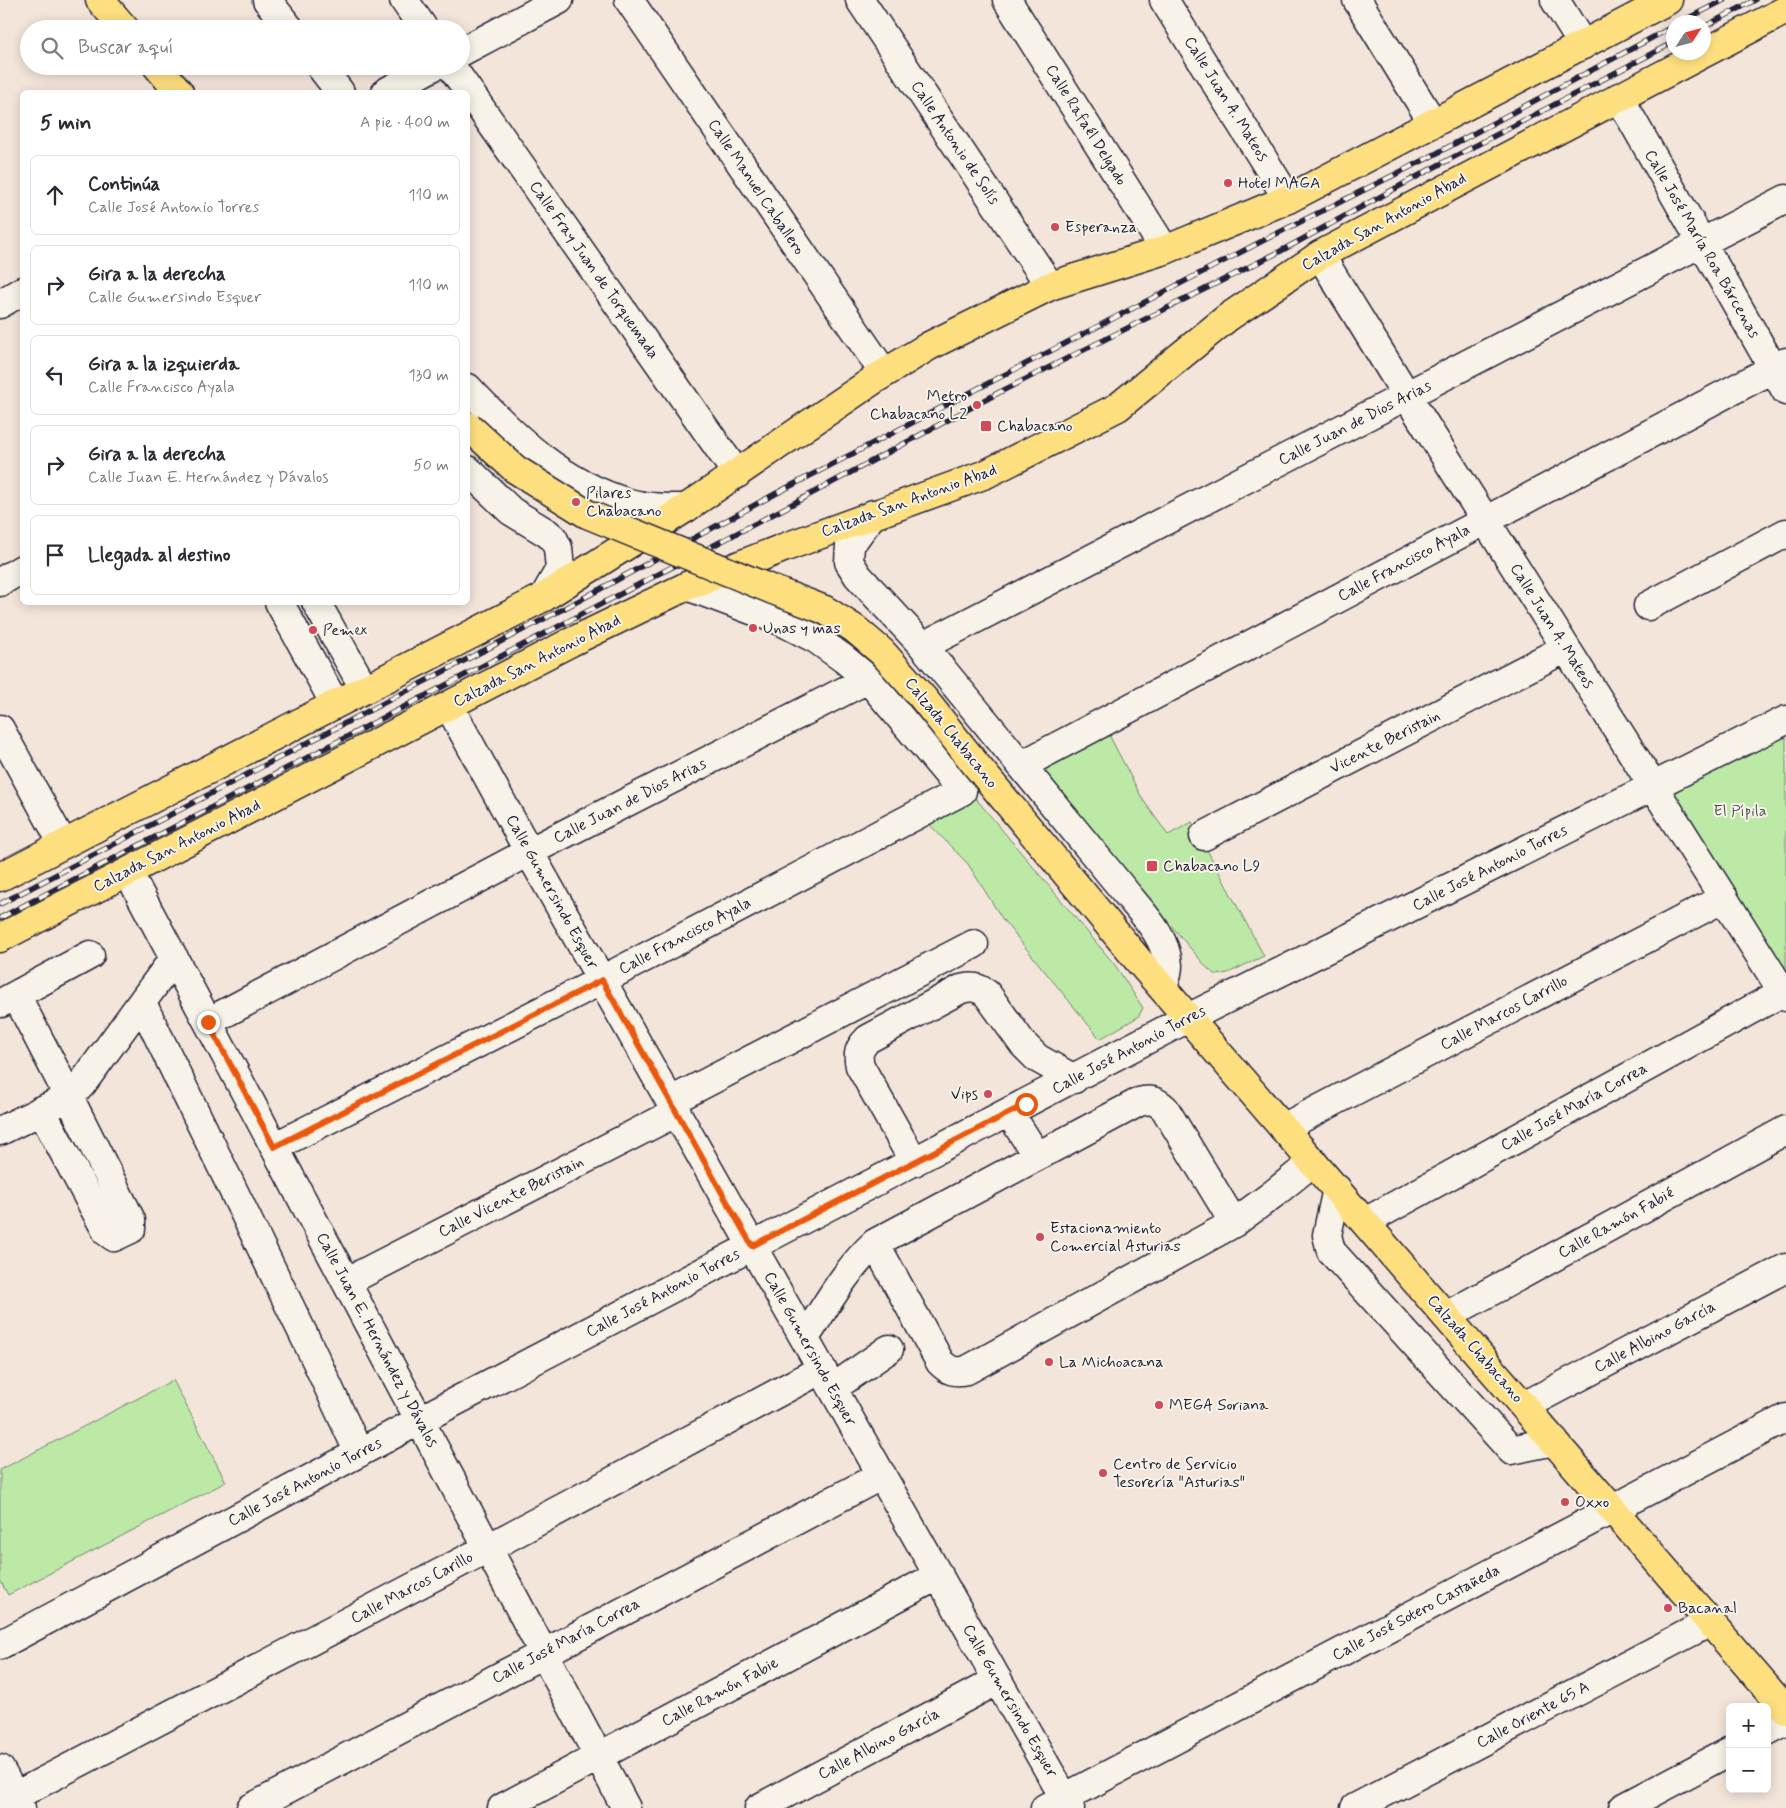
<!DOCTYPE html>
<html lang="es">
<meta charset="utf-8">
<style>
:root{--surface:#fff;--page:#f2f2f3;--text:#2b2b33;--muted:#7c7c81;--line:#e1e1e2}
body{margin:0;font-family:Mynerve,sans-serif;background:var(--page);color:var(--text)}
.controls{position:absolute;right:15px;bottom:15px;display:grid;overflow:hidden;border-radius:8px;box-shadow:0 2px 12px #0003}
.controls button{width:45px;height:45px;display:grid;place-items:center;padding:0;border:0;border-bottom:1px solid var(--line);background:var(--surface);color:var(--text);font:25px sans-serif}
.compass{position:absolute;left:1666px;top:15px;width:45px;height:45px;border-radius:50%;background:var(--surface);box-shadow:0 2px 12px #0003;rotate:54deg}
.stop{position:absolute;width:15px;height:15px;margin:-11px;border:4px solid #ea580c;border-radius:50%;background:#fff}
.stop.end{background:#ea580c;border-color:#fff;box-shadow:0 1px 5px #0008}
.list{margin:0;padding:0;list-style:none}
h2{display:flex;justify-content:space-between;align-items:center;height:65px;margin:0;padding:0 20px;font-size:21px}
h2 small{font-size:16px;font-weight:400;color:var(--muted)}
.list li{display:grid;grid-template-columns:32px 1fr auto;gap:15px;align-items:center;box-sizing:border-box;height:80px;margin:0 10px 10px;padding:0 10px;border:1px solid var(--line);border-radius:8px}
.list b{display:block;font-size:19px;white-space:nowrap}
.list p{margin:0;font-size:16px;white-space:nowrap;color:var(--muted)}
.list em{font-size:16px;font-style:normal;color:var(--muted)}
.icon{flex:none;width:28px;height:28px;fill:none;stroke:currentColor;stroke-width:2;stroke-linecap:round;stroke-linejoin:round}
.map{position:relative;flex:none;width:1786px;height:1808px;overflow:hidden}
.search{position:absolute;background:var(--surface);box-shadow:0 2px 12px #0003;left:20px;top:20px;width:450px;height:55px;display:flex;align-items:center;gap:12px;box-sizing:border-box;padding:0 18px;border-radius:28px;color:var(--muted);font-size:19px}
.panel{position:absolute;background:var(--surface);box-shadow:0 2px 12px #0003;left:20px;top:90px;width:450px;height:515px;border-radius:8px}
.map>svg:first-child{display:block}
.green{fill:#bce9a6;stroke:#6f8670}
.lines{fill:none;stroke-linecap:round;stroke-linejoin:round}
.minor-casing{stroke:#22223b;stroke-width:31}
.major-casing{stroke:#22223b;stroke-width:31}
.highway-casing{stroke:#22223b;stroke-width:31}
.minor{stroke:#f7f3e8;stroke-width:28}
.major{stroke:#fedf80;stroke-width:28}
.highway{stroke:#fedf80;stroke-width:28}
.rail-casing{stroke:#22223b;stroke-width:5.5}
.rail{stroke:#f7f3e8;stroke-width:4;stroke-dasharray:11;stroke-linecap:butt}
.major-bridge-casing{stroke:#22223b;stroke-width:31;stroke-linecap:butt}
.major-bridge{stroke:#fedf80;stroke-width:28}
.route{stroke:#ea580c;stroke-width:6}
.poi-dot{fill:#d1495b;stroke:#f7f3e8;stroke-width:2}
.labels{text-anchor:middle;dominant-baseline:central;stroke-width:4;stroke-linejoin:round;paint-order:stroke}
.street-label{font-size:16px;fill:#22223b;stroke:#f7f3e8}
.poi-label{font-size:16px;fill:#22223b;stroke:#f7f3e8;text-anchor:start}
.park-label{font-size:16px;fill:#485456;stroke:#f7f3e8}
</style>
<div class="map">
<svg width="1786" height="1808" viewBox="0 0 1786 1808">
<rect width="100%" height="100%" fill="#f4e5db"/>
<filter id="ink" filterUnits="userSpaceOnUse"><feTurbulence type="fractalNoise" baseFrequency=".02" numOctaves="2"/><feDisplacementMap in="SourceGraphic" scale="10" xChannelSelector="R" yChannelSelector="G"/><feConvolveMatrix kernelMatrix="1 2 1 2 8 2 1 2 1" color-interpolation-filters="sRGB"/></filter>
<g filter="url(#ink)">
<path class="green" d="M1106,729L1143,800L1168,835L1192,822L1264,956L1228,973L1217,975L1209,970L1047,780L1046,767Z
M1786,736V971L1676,797V792L1677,789Z
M967,788L1115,965L1143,1008L1138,1017L1100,1039L1003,920L968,864L928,823Z
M173,1380L226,1482L8,1595L0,1580V1470Z"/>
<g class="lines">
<g class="minor-casing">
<path id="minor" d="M267,0L290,29
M404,0L424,29
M629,0L884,373
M860,0L1050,286
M1007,0L1165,250
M1164,0L1288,199
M1357,0L1433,123
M1555,0L1583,45
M461,52L559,0
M320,66L340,92
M451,66L737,474
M386,92L434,66
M1619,97L1786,391
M1320,255L1407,396L1786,997
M0,304L22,291
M468,388C515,438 561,483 629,503C647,508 667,508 686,508
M468,470L511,511L547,533L553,538L558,548L560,569L544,597
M873,514L850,545L849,562L858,576L923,646L1122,888C1140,911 1166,935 1168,965C1168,973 1165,981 1163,988
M0,582L22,569
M279,602L335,704
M316,602L364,688
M1648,606L1786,533
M923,646L1786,199
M449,706L529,852L1070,1808
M0,729L63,844
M1022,765L1786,362
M1204,836L1566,648
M128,872L626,1808
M16,995L69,1097L82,1084L174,958
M1,1003L90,955
M142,1003L314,1356L359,1453
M208,1022L529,852L868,679
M671,1101L974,944
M1009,1112L1037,1156
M1283,1128L1724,898
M0,1131L69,1097L131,1220V1229L114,1237L107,1232L41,1110
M274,1147L602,980L962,791L868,679L844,659L816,639L781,621L687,586
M914,1162L860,1066C857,1054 859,1048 868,1039L961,989C972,986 978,987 987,994L1023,1044L1037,1058L1074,1079
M1337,1189L1327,1235L1331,1251L1511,1450L1554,1441
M1365,1222L1783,992
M1234,1223L1165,1109C1156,1100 1150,1099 1139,1102L875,1243L940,1362C949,1371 955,1373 967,1370L1234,1223L1272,1195L1313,1162
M346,1282L677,1112
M1446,1316L1786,1130
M805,1338C826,1306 846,1269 875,1243
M833,1388L889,1349
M1524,1406L1786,1268
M0,1645L420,1420L1188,1018L1786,720
M1767,1731L1786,1721
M0,1769L21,1808
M0,1804L488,1548L822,1369
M251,1808L882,1475
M502,1808L939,1575
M759,1808L998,1680
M1045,1808L1786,1418
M1355,1808L1710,1622
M1623,1808L1730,1751"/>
</g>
<g class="major-casing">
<path id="major" d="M100,0L125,29
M157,66L179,92
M1138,960L1786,1710"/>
</g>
<g class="highway-casing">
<path id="highway" d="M0,877L544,597L686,508L875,379L929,346L1050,286L1165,250L1288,199L1668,0
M0,938L571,642L687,586L783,548L986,474L1118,407L1227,318L1320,255L1786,10"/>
</g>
<use href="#minor" class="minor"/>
<use href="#major" class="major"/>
<use href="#highway" class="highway"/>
<g class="rail-casing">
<path id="rail" d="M1681,22L1724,0
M1704,27L1755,0
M0,904L580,600L775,494L1270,237L1426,159L1674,26
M0,918L783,509L998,393L1279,252L1431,169L1674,42"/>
</g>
<use href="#rail" class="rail"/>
<g class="major-bridge-casing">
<path id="major-bridge" d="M468,426L515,469L587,514L773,590L825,610L855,629L882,652L923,698L977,766L1138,960"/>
</g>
<use href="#major-bridge" class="major-bridge"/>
</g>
</g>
<g class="lines" filter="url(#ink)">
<path class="route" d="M208,1022L274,1147L602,980L752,1246L1026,1104"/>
</g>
<g class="poi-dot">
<circle cx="1228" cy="183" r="5"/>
<circle cx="1055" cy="227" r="5"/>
<circle cx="977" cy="405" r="5"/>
<rect x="980" y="420" width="12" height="12" rx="2.5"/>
<circle cx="576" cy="502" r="5"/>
<circle cx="753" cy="628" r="5"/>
<circle cx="313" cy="630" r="5"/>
<rect x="1146" y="860" width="12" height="12" rx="2.5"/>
<circle cx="988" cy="1094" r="5"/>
<circle cx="1040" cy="1237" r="5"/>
<circle cx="1049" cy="1362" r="5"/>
<circle cx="1159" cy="1405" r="5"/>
<circle cx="1103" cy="1473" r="5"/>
<circle cx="1565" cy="1502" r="5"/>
<circle cx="1668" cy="1608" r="5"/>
</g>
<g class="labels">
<g class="street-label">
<text transform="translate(1226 99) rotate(58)">Calle Juan A. Mateos</text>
<text transform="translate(1086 125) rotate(58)">Calle Rafaél Delgado</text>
<text transform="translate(955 143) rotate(56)">Calle Antonio de Solís</text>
<text transform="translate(756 187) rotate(56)">Calle Manuel Caballero</text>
<text transform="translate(1384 222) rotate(-29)">Calzada San Antonio Abad</text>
<text transform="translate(1702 244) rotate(60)">Calle José María Roa Bárcenas</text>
<text transform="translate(594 270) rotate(55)">Calle Fray Juan de Torquemada</text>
<text transform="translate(1355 423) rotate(-27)">Calle Juan de Dios Arias</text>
<text transform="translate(909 501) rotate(-20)">Calzada San Antonio Abad</text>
<text transform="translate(1404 563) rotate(-28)">Calle Francisco Ayala</text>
<text transform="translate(1552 626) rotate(58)">Calle Juan A. Mateos</text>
<text transform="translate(537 661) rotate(-27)">Calzada San Antonio Abad</text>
<text transform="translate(951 733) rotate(51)">Calzada Chabacano</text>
<text transform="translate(1385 742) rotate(-27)">Vicente Beristain</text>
<text transform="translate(630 801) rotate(-27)">Calle Juan de Dios Arias</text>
<text transform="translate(177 846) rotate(-27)">Calzada San Antonio Abad</text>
<text transform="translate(1490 868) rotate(-27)">Calle José Antonio Torres</text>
<text transform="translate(552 892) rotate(61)">Calle Gumersindo Esquer</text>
<text transform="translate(685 936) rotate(-28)">Calle Francisco Ayala</text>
<text transform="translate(1504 1013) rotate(-28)">Calle Marcos Carrillo</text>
<text transform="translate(1129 1050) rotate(-28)">Calle José Antonio Torres</text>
<text transform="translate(1574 1107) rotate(-29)">Calle José María Correa</text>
<text transform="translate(511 1197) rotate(-27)">Calle Vicente Beristain</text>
<text transform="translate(1616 1223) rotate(-29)">Calle Ramón Fabié</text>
<text transform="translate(663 1293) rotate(-28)">Calle José Antonio Torres</text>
<text transform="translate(1655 1337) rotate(-28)">Calle Albino García</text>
<text transform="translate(377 1340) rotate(62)">Calle Juan E. Hernández y Dávalos</text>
<text transform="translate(810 1349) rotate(61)">Calle Gumersindo Esquer</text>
<text transform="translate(1475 1349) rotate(49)">Calzada Chabacano</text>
<text transform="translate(305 1482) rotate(-28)">Calle José Antonio Torres</text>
<text transform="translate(412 1588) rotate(-28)">Calle Marcos Carillo</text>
<text transform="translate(1416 1613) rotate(-28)">Calle José Sotero Castañeda</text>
<text transform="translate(566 1641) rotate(-28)">Calle José María Correa</text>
<text transform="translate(720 1692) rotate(-28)">Calle Ramón Fabie</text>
<text transform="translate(1010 1701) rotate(60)">Calle Gumersindo Esquer</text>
<text transform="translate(1533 1715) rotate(-28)">Calle Oriente 65 A</text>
<text transform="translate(879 1744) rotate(-28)">Calle Albino García</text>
</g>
<g class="poi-label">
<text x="1238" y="183">Hotel MAGA</text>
<text x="1065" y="227">Esperanza</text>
<text x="967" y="396" text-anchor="end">Metro<tspan x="967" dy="18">Chabacano L2</tspan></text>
<text x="997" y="426">Chabacano</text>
<text x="586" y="493">Pilares<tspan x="586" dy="18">Chabacano</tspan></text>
<text x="763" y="628">Unas y mas</text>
<text x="323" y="630">Pemex</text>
<text x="1163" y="866">Chabacano L9</text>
<text x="978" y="1094" text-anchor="end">Vips</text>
<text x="1050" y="1228">Estacionamiento<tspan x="1050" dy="18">Comercial Asturias</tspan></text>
<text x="1059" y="1362">La Michoacana</text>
<text x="1169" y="1405">MEGA Soriana</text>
<text x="1113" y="1464">Centro de Servicio<tspan x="1113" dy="18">Tesorería "Asturias"</tspan></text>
<text x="1575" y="1502">Oxxo</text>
<text x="1678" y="1608">Bacanal</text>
</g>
<g class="park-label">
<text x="1740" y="811">El Pípila</text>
</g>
</g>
</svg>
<div class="controls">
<button>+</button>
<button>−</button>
</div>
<svg class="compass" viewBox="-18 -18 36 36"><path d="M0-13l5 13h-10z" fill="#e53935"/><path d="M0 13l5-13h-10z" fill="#7c7c81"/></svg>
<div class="stop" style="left:1026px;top:1104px"></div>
<div class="stop end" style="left:208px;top:1022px"></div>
<div class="search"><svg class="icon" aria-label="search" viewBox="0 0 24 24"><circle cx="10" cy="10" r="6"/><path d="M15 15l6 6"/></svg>Buscar aquí</div>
<section class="panel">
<h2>5 min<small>A pie · 400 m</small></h2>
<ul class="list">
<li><svg class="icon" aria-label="ahead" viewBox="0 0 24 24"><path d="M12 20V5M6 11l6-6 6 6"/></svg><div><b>Continúa</b><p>Calle José Antonio Torres</p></div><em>110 m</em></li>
<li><svg class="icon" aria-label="right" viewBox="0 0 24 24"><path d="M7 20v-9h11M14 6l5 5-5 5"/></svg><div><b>Gira a la derecha</b><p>Calle Gumersindo Esquer</p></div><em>110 m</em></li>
<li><svg class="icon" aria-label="left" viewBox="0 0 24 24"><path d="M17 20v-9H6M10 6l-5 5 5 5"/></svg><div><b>Gira a la izquierda</b><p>Calle Francisco Ayala</p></div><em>130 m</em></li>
<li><svg class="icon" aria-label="right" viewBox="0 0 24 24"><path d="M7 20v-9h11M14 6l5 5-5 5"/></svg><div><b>Gira a la derecha</b><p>Calle Juan E. Hernández y Dávalos</p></div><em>50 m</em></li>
<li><svg class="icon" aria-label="arrive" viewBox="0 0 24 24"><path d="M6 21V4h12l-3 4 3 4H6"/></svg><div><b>Llegada al destino</b></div></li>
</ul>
</section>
</div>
